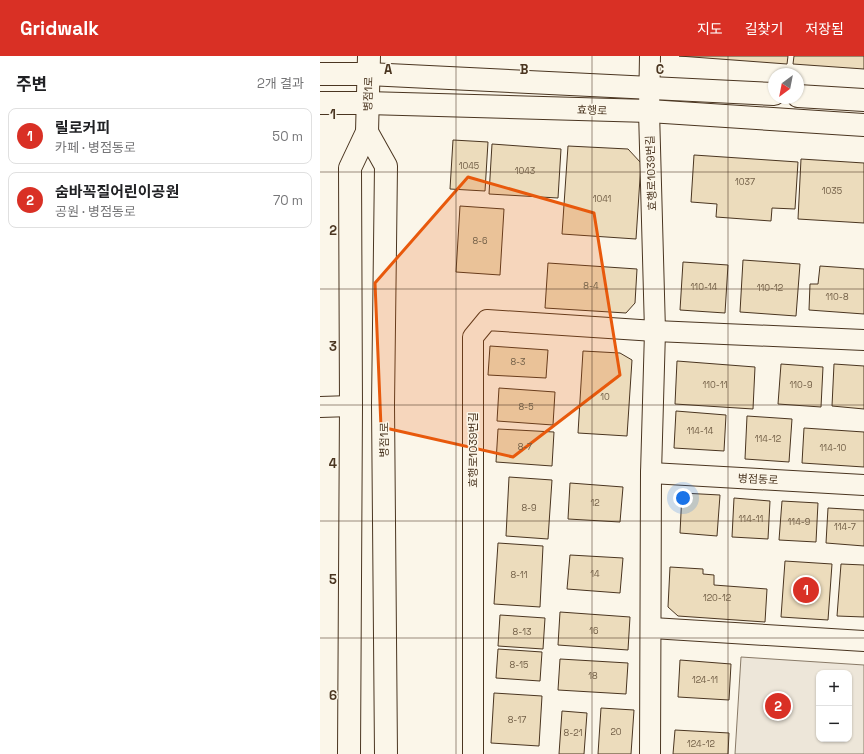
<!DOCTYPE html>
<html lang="ko">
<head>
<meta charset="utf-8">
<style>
  body { margin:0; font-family:"Space Grotesk","Noto Sans KR",sans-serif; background:#f6f6f6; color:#202124 }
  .controls { position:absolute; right:12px; bottom:12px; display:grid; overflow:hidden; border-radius:8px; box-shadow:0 1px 3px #0004 }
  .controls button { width:36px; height:36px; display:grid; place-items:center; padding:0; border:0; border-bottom:1px solid #e0e0e0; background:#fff; color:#202124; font:20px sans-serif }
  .compass { position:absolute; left:448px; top:12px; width:36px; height:36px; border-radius:50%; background:#fff; box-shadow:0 1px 3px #0004; rotate:212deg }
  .you { position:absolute; left:363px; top:442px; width:14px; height:14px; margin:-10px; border:3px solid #fff; border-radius:50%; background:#1a73e8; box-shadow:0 0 0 6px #1a73e833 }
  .badge { display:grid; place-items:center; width:26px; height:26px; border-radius:50%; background:#d93025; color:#fff; font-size:13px; font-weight:700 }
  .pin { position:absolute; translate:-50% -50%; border:2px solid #fff; box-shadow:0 1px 4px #0006 }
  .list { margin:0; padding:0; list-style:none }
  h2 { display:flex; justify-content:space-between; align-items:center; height:52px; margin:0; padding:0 16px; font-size:17px }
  h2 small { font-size:13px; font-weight:400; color:#757577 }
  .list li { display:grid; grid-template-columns:26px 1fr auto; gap:12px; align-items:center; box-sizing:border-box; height:56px; margin:0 8px 8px; padding:0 8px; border:1px solid #e0e0e0; border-radius:8px }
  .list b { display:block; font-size:15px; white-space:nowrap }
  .list p { margin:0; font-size:13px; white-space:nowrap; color:#757577 }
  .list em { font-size:13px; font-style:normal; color:#757577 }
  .map { position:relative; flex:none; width:544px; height:698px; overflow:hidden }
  header { display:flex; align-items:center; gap:24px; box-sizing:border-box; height:56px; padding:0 20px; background:#d93025; color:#fff }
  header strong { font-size:19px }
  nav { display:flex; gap:22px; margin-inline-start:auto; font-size:14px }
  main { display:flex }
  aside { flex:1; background:#fff }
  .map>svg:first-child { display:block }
  .green { fill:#ede6d9; stroke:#887966; fill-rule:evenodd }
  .building { fill:#ecdcbc; stroke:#4a3520 }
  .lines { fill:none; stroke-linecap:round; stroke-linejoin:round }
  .minor-casing { stroke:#4a3520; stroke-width:22 }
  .tertiary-casing { stroke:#4a3520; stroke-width:24 }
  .primary-casing { stroke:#4a3520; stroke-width:24 }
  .minor { stroke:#fbf6e9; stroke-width:20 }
  .tertiary { stroke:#fbf6e9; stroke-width:22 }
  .primary { stroke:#fbf6e9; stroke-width:22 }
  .marked { fill:#e8590c; fill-opacity:0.2; stroke:#e8590c; stroke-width:3; stroke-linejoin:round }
  .grid { fill:none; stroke:#4a3520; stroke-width:1; stroke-opacity:0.55 }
  .labels { text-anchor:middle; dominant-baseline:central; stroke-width:3; stroke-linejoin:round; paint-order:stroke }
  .number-label { font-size:9px; fill:#725f47 }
  .street-label { font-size:11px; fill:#4a3520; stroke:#fbf6e9 }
  .grid-label { font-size:13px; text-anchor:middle; font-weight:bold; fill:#4a3520; stroke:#fbf6e9; stroke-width:3; stroke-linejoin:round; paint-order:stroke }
</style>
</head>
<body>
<header>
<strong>Gridwalk</strong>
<nav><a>지도</a><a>길찾기</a><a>저장됨</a></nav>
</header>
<main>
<aside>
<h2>주변<small>2개 결과</small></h2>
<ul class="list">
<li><span class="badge">1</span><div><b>릴로커피</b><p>카페 · 병점동로</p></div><em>50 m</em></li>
<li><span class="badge">2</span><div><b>숨바꼭질어린이공원</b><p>공원 · 병점동로</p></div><em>70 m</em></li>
</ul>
</aside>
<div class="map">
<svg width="544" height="698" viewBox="0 0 544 698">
  <rect width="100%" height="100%" fill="#fbf6e9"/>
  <path class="green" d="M421 601 544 609V698H415ZM499 617H529V683H499Z"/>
  <g class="building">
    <polygon points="359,0 468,0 467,8"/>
    <polygon points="474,0 544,0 544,13 473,8"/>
    <polygon points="133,84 168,86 165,135 130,133"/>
    <polygon points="172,88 241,93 238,142 169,138"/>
    <polygon points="248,90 308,93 321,107 316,183 242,178"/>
    <polygon points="374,99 478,106 475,153 452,152 451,165 396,161 397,148 371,146"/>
    <polygon points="481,103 544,107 544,167 478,163"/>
    <polygon points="140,150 184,153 180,219 136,216"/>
    <polygon points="423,204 480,208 476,260 420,256"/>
    <polygon points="363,206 408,209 405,257 360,254"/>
    <polygon points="228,207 317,213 315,247 306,257 225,252"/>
    <polygon points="500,210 544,213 544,258 489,254 490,228 498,228"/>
    <polygon points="170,290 228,294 226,322 168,319"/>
    <polygon points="263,295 300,297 312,304 307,380 258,377"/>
    <polygon points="357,305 435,311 433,353 355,348"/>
    <polygon points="461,308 503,311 501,351 458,348"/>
    <polygon points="514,308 544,310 544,353 512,350"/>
    <polygon points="179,332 235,336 233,369 177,365"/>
    <polygon points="356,355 406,359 404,395 354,392"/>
    <polygon points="427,360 472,363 469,406 425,403"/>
    <polygon points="484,372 544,376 544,411 482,407"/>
    <polygon points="178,373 234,376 232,410 176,406"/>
    <polygon points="189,421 232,424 228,483 186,480"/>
    <polygon points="250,427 303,431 300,466 248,463"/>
    <polygon points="362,437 400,439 397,480 360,477"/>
    <polygon points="414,442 450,445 448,483 412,481"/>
    <polygon points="462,445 498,447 496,486 459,484"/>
    <polygon points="508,452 544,454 544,490 506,487"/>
    <polygon points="178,487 223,490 220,551 174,548"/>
    <polygon points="250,499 303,502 300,537 247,533"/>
    <polygon points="465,505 512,508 508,564 461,561"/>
    <polygon points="521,508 544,509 544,561 517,560"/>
    <polygon points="350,511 383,513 383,518 394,519 394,529 447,533 445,566 358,560 348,551"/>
    <polygon points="240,556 310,561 308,594 238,589"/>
    <polygon points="180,559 225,562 223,593 178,590"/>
    <polygon points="178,593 222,596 220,625 176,622"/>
    <polygon points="240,603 308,607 306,638 238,634"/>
    <polygon points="360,604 411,608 409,644 358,641"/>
    <polygon points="174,637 222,640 219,690 171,687"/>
    <polygon points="281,652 314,654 311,698 278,698"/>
    <polygon points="242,655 267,657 264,698 239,698"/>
    <polygon points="355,674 409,677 408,698 353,698"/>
  </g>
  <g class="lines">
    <defs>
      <g id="minor">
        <polyline points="330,0 329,55 335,275 331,417 330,698"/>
        <polyline points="0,351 31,350"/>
        <polyline points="331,417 544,429"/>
        <polyline points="332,572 544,585"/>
        <polyline points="153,698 153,281 167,264 335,275 544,284"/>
      </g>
      <g id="tertiary">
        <polyline points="47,76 66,110 63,349 66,698"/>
        <polyline points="29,698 31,350 30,112 47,76 49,0"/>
      </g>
      <g id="primary">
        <polyline points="0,18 48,18 454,38"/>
        <polyline points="478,40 544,44"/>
        <polyline points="0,47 47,47 329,55 544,69"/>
      </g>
    </defs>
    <use href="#minor" class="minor-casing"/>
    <use href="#tertiary" class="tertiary-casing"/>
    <use href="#primary" class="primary-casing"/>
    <use href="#minor" class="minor"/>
    <use href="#tertiary" class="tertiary"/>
    <use href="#primary" class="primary"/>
  </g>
  <path class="marked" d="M148 121 274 157 300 319 193 401 61 371 55 227Z"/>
  <path class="grid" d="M136 0V698M272 0V698M408 0V698M0 116H544M0 233H544M0 349H544M0 465H544M0 582H544"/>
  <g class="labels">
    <g class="number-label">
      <text x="149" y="110">1045</text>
      <text x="205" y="115">1043</text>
      <text x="425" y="126">1037</text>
      <text x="512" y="135">1035</text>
      <text x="282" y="143">1041</text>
      <text x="160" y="185">8-6</text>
      <text x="271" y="230">8-4</text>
      <text x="384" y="231">110-14</text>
      <text x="450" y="232">110-12</text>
      <text x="517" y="241">110-8</text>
      <text x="198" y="306">8-3</text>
      <text x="395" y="329">110-11</text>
      <text x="481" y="329">110-9</text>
      <text x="285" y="341">10</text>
      <text x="206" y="351">8-5</text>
      <text x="380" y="375">114-14</text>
      <text x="448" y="383">114-12</text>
      <text x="205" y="391">8-7</text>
      <text x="513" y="392">114-10</text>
      <text x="275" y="447">12</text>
      <text x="209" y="452">8-9</text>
      <text x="431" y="463">114-11</text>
      <text x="479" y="466">114-9</text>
      <text x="525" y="471">114-7</text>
      <text x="275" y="518">14</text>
      <text x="199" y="519">8-11</text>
      <text x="397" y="542">120-12</text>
      <text x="274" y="575">16</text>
      <text x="202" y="576">8-13</text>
      <text x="199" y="609">8-15</text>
      <text x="273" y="620">18</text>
      <text x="385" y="624">124-11</text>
      <text x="197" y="664">8-17</text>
      <text x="296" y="676">20</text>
      <text x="253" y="677">8-21</text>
      <text x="381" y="688">124-12</text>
    </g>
    <g class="street-label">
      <text transform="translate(48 38) rotate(-88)">병점1로</text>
      <text transform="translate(272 54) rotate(2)">효행로</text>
      <text transform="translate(331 117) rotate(-92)">효행로1039번길</text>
      <text transform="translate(64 384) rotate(-90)">병점1로</text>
      <text transform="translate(153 394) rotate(-90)">효행로1039번길</text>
      <text transform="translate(438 423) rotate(3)">병점동로</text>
    </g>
  </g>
  <g class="grid-label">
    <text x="68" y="18">A</text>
    <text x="204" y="18">B</text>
    <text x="340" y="18">C</text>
    <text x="13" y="63">1</text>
    <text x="13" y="179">2</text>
    <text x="13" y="295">3</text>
    <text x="13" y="412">4</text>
    <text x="13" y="528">5</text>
    <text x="13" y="644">6</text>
  </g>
</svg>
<div class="controls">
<button>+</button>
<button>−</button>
</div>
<svg class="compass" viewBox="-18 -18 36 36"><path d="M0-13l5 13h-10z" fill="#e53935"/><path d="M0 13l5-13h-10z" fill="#757577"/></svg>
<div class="you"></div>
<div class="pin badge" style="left:486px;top:534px">1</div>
<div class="pin badge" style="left:458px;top:650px">2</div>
</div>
</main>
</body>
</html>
